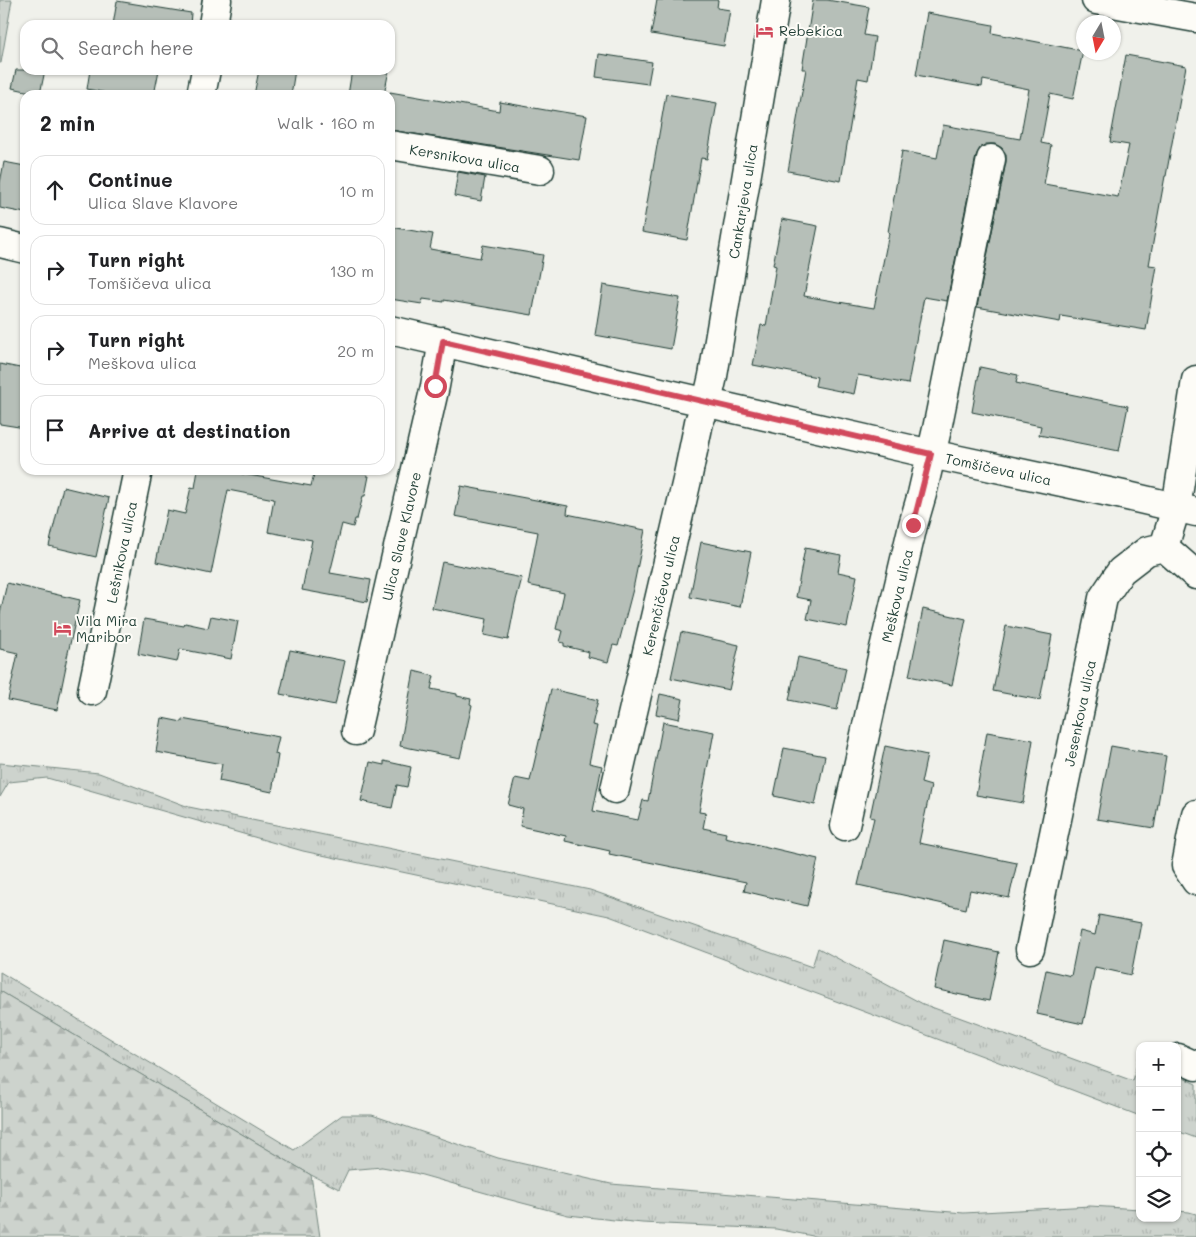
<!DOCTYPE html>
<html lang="en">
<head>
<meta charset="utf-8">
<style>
  body { margin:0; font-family:Mali,sans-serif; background:#f2f2f2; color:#202124 }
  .controls { position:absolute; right:15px; bottom:15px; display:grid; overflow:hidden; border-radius:10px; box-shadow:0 1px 4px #0004 }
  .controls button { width:45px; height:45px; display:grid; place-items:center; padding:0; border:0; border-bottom:1px solid #e0e0e0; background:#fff; color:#202124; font:25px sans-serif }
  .compass { position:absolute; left:1076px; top:15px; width:45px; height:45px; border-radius:50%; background:#fff; box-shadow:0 1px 4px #0004; rotate:190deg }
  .stop { position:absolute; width:15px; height:15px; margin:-11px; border:4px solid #d1495b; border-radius:50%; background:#fff }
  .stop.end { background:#d1495b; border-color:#fff; box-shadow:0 1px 5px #0008 }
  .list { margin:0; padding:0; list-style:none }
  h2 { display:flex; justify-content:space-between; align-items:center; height:65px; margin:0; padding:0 20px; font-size:21px }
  h2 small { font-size:16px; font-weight:400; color:#757577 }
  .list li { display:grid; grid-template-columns:32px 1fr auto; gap:15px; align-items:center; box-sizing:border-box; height:70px; margin:0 10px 10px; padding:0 10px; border:1px solid #e0e0e0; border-radius:15px }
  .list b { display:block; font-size:19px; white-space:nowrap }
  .list p { margin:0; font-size:16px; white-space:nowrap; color:#757577 }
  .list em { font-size:16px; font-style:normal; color:#757577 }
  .icon { flex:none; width:28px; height:28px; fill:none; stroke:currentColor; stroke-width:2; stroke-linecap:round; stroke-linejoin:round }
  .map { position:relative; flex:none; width:1196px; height:1237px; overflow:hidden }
  .search { position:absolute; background:#fff; box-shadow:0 1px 4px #0004; left:20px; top:20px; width:375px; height:55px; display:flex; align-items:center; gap:12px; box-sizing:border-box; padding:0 18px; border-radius:15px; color:#757577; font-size:19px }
  .panel { position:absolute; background:#fff; box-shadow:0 1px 4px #0004; left:20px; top:90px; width:375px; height:385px; border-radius:15px }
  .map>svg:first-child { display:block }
  .grass { fill:url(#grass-tufts); stroke:#768880 }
  .forest { fill:url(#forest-firs); stroke:#768880 }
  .garden { fill:#cdd3cd; stroke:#768880 }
  .building { fill:#b6bfb8; stroke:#1f3d34 }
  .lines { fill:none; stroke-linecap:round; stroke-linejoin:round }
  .minor-casing { stroke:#1f3d34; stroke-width:31 }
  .minor { stroke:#fdfcf7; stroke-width:28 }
  .route { stroke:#d1495b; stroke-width:6 }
  .labels { text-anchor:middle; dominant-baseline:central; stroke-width:4; stroke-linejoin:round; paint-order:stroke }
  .poi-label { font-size:14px; fill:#1f3d34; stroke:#fdfcf7; text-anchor:start }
  .street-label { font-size:14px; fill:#1f3d34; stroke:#fdfcf7 }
</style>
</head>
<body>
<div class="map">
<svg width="1196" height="1237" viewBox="0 0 1196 1237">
  <defs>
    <pattern id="grass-tufts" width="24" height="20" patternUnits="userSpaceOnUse" patternTransform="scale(1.25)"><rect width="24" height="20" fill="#cdd3cd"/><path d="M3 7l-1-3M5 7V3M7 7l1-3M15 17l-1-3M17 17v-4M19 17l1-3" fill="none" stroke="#b0b6b1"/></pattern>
    <pattern id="forest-firs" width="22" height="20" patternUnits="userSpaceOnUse" patternTransform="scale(1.25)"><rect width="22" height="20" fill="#cdd3cd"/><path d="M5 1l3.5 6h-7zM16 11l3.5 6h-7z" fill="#b0b6b1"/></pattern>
  </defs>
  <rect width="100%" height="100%" fill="#f0f1eb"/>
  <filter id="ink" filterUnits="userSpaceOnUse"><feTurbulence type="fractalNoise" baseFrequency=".02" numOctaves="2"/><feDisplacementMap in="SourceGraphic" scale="10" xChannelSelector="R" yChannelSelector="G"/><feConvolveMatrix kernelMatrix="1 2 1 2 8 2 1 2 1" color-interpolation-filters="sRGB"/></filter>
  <g filter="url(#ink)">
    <g class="grass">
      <polygon points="0,763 99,773 189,807 590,890 812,967 818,948 923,1004 1133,1081 1139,1055 1140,1056 1140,1116 1012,1067 609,916 303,851 47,778 9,782 0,797"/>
      <polygon points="0,972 294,1150 342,1115 372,1115 498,1158 611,1184 964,1213 1090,1206 1140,1209 1140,1218 1177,1218 1177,1211 1189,1212 1196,1214 1196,1237 818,1237 776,1229 642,1223 568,1215 507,1199 415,1173 382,1167 348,1170 339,1189 311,1175 0,991"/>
      <polygon points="1177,1075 1196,1084 1196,1138 1177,1131"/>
    </g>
    <polygon class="forest" points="0,991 311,1175 320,1237 0,1237"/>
    <polygon class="garden" points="0,0 12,0 1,63 0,63"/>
    <g class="building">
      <polygon points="657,0 718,0 717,8 730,10 724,46 651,34"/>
      <polygon points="813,0 827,0 869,7 864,35 875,37 868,80 858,78 841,181 788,171 806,69 802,69"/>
      <polygon points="117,1 191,13 190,25 113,25"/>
      <polygon points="927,13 993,25 992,33 1083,51 1073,99 1050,94 1041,143 1051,145 1044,184 1118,197 1129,145 1110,142 1126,55 1186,66 1166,176 1165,176 1149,265 1157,266 1146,330 1061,316 1060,322 977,307 1006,162 1006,154 1002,148 995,144 986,144 980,148 976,156 947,301 924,297 908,384 858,375 854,394 815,386 817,377 753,365 761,325 766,326 776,266 773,265 782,219 818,226 804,296 874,308 889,233 888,232 902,151 937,158 943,125 1020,139 1029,89 983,80 982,87 916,75"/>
      <polygon points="599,54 652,62 648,84 596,77"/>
      <polygon points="16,70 45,70 40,94 12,88"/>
      <polygon points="90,70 159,70 154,95 117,95 87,89"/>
      <polygon points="259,70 295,70 291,95 254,95"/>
      <polygon points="352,70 389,70 384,95 348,95"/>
      <polygon points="390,92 499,111 500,102 551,111 551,110 587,116 579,160 390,130"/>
      <polygon points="666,94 717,103 707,159 701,158 687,240 642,232"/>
      <polygon points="4,162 25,166 25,213 0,208 0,183"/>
      <polygon points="458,172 485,177 481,201 454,196"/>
      <polygon points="390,227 433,234 430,249 480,258 483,245 543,255 532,315 444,300 444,302 423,299 422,304 390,299"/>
      <polygon points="603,285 680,298 671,349 595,335"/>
      <polygon points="0,364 25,369 25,428 0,424"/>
      <polygon points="980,367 1018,375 1016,383 1128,406 1119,451 1039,435 1041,426 972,412"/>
      <polygon points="198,470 232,470 232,472 311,486 315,470 369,470 367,476 369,476 365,496 363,496 357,519 355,519 353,527 342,524 330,573 371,580 367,602 302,590 312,540 268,532 274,499 228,490 211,574 156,562 167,510 185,514 191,487 195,488"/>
      <polygon points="461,486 568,506 567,514 645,530 633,589 618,646 613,645 608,662 588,657 589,652 564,646 564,643 560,642 563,631 556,629 564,593 528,585 538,532 455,516"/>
      <polygon points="63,487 109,498 96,557 49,546"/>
      <polygon points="701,542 751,552 740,607 690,597"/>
      <polygon points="805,548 841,555 838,572 857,576 847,627 807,619 811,600 796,597"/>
      <polygon points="442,562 522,578 515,604 508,640 484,635 487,619 432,608"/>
      <polygon points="7,583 80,600 65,666 66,666 57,710 8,700 18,653 0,649 0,614"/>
      <polygon points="923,609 966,619 952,685 909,676"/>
      <polygon points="211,616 238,621 231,659 180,649 177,662 138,654 144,619 184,626 185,623 208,628"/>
      <polygon points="1006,626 1052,635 1040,700 993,691"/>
      <polygon points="681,632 739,645 729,690 671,678"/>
      <polygon points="290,650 345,661 335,705 280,694"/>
      <polygon points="798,657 846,668 837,710 789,700"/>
      <polygon points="414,671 434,676 431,689 457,694 457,696 471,699 470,704 472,705 460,758 400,746"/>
      <polygon points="551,689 598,700 592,725 597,726 589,763 602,766 593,811 638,820 643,800 648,801 663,722 714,732 699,812 706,813 703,828 726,833 725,837 818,859 807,906 744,891 746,882 609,854 610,851 565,841 566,836 520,826 523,809 508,805 515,778 530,781"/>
      <polygon points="660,694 683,699 679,719 656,714"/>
      <polygon points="162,718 182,722 182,719 279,737 275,754 278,755 272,792 219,781 222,764 156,752"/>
      <polygon points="987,732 1033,740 1023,803 976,795"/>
      <polygon points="885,746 927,755 921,783 931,786 919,843 1017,863 1009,898 970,890 966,909 858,885 874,818 870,817"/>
      <polygon points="1111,746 1166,756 1154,828 1097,819"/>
      <polygon points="784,748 825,756 815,805 774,796"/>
      <polygon points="384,761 411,767 407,787 397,785 392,808 361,801 370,762 384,765"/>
      <polygon points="1099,915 1141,923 1131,975 1095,967 1083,1024 1037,1014 1046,970 1071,976 1080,931 1095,935"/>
      <polygon points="944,940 999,952 989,1001 934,989"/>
    </g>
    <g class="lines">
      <defs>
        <g id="minor">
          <polyline points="1096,0 1196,18"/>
          <polyline points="213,25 217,0"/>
          <polyline points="201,95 206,70"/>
          <path id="s1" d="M390 145 540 170"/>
          <polyline points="0,243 25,249"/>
          <path id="s2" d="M390 330 931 454 1123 495 1196 512"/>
          <polyline points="1164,547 1196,575"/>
          <path id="s3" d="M92 691 138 470"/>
          <path id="s4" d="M356 731 435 386 443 341"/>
          <path id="s5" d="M615 789 687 480 699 422 707 402 713 376 776 0"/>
          <polyline points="1196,814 1186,866 1196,881"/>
          <path id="s6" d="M845 826 882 657 913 525 922 494 937 429 991 159"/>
          <path id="s7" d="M1030 949 1103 598 1121 571 1147 551 1164 547 1176 508 1196 380"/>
          <polyline points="1178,1058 1196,1066"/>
        </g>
      </defs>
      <use href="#minor" class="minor-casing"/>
      <use href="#minor" class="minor"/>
    </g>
  </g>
  <g class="lines" filter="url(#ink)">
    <polyline class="route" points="435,386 443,341 931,454 913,525"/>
  </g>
  <defs>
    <symbol id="hotel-bare" viewBox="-9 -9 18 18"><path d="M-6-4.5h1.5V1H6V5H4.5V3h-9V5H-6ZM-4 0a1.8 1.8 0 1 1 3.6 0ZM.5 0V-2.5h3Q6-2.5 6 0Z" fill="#d1495b" stroke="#fdfcf7" stroke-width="2.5" paint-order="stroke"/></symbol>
  </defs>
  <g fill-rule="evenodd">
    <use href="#hotel-bare" x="752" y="18" width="25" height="25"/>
    <use href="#hotel-bare" x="50" y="616" width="25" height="25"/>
  </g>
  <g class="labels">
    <g class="poi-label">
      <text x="779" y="30">Rebekica</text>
      <text x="76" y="620">Vila Mira<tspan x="76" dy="16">Maribor</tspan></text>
    </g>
    <g class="street-label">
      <text stroke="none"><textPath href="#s1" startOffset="76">Kersnikova ulica</textPath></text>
      <text stroke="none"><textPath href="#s5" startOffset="602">Cankarjeva ulica</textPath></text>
      <text stroke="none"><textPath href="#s2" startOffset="624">Tomšičeva ulica</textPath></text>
      <text stroke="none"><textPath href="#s4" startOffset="200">Ulica Slave Klavore</textPath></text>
      <text stroke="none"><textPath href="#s3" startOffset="142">Lešnikova ulica</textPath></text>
      <text stroke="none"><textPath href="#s5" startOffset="199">Kerenčičeva ulica</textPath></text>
      <text stroke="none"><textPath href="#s6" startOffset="236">Meškova ulica</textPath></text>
      <text stroke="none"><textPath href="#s7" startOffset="241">Jesenkova ulica</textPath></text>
    </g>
  </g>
</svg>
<div class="controls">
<button>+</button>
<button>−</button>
<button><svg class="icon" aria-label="locate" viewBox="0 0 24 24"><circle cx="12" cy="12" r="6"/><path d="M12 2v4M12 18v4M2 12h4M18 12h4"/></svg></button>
<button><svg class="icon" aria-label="layers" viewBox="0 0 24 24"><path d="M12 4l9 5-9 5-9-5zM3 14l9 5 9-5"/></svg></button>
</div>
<svg class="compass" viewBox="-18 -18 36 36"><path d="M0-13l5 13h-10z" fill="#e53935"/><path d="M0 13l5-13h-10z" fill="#757577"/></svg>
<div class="stop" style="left:435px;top:386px"></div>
<div class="stop end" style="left:913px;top:525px"></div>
<div class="search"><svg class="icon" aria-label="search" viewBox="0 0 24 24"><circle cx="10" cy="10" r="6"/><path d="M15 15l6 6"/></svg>Search here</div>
<section class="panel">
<h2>2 min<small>Walk · 160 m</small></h2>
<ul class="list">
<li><svg class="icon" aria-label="ahead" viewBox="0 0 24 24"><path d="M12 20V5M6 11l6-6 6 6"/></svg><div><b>Continue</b><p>Ulica Slave Klavore</p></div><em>10 m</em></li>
<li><svg class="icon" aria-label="right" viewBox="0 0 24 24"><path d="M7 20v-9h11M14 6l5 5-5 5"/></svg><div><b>Turn right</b><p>Tomšičeva ulica</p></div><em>130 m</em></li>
<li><svg class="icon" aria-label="right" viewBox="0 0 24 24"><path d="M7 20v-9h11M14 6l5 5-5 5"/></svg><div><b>Turn right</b><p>Meškova ulica</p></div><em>20 m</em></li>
<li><svg class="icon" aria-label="arrive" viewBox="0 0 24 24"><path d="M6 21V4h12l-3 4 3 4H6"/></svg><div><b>Arrive at destination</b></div></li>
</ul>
</section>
</div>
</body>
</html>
